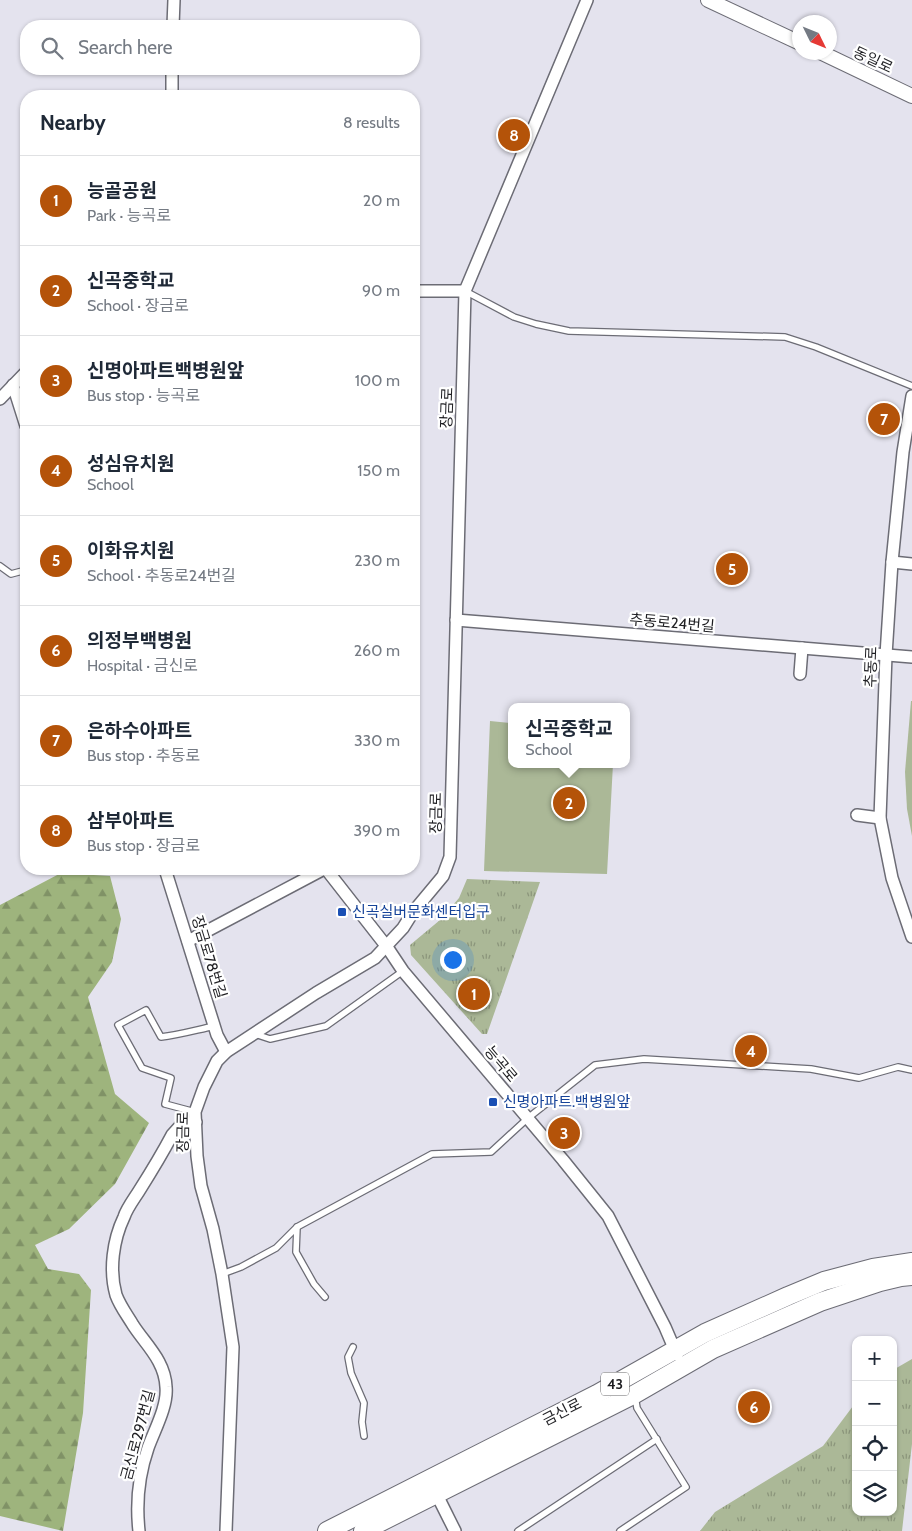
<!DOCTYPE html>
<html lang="en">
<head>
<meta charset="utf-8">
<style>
  body { margin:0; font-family:Cabin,"Noto Sans KR",sans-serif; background:#f6f6f7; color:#1f2937 }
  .controls { position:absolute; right:15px; bottom:15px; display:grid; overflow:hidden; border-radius:10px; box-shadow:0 1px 4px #0004 }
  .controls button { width:45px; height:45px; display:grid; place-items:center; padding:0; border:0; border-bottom:1px solid #e0e1e3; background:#fff; color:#1f2937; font:25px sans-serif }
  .compass { position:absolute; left:792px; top:15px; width:45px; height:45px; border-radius:50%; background:#fff; box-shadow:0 1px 4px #0004; rotate:133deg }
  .you { position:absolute; left:452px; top:959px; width:18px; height:18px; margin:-12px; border:4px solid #fff; border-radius:50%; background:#1a73e8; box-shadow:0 0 0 8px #1a73e833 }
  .badge { display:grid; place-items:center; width:32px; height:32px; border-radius:50%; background:#b45309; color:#fff; font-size:16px; font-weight:700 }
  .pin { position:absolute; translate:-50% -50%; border:2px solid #fff; box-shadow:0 1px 5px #0006 }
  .popup { position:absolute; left:508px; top:703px; width:122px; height:65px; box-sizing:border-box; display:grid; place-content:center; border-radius:10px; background:#fff; filter:drop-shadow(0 1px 4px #0005); font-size:16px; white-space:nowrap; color:#747a83 }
  .popup b { font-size:19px; color:#1f2937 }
  .popup::after { content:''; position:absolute; left:50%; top:100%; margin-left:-10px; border:10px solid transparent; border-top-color:#fff }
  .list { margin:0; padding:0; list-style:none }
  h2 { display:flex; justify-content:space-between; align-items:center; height:65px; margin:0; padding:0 20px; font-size:21px }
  h2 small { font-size:16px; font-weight:400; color:#747a83 }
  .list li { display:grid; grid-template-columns:32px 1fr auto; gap:15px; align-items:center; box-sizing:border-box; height:90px; padding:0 20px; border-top:1px solid #e0e1e3 }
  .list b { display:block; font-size:19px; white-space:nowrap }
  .list p { margin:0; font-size:16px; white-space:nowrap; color:#747a83 }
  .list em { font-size:16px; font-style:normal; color:#747a83 }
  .icon { flex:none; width:28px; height:28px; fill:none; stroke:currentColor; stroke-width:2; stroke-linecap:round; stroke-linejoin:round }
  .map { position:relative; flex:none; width:912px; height:1531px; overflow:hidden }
  .search { position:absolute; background:#fff; box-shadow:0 1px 4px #0004; left:20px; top:20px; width:400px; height:55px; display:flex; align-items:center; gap:12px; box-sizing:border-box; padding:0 18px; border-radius:20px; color:#747a83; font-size:19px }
  .panel { position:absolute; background:#fff; box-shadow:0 1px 4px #0004; left:20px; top:90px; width:400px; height:785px; border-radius:20px }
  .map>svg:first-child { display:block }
  .grass { fill:url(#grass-tufts) }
  .forest { fill:url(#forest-firs) }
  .garden { fill:#abb897 }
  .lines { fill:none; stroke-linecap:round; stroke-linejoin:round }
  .service-casing { stroke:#6c6c75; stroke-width:8 }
  .minor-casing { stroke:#6c6c75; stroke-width:14 }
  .tertiary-casing { stroke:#6c6c75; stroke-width:16 }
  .primary-casing { stroke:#6c6c75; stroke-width:20 }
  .service { stroke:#fff; stroke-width:5.5 }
  .minor { stroke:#fff; stroke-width:11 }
  .tertiary { stroke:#fff; stroke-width:14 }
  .primary { stroke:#fff; stroke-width:18 }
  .transit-dot { fill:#1a4fb4; stroke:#fff; stroke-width:2 }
  .labels { text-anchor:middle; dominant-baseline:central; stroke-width:4.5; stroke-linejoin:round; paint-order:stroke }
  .shield { fill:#fff; stroke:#626264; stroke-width:1 }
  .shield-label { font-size:14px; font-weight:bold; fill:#1e1e22 }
  .street-label { font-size:15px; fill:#1e1e22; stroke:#fff }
  .transit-label { font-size:15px; fill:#164399; stroke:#fff; text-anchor:start }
</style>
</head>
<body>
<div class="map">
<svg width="912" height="1531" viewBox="0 0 912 1531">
  <defs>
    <pattern id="grass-tufts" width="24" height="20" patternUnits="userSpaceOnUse" patternTransform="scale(1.25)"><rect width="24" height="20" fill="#abb897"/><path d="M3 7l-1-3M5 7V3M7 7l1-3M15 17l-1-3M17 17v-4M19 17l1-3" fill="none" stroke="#8b957b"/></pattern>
    <pattern id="forest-firs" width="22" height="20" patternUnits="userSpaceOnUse" patternTransform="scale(1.25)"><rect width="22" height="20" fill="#9eb47d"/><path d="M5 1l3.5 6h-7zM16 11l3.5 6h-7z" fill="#809266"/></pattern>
  </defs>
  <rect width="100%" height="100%" fill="#e4e3ee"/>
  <g class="grass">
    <polygon points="467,879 540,882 487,1034 482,1034 411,955 410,945 440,920 459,898"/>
    <polygon points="912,1359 912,1444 902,1531 700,1531 715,1512 823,1446 856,1402 856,1512 893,1512 893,1370"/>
  </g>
  <polygon class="forest" points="61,873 110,876 121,919 112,962 88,997 115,1094 149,1123 115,1184 69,1229 35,1245 48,1269 79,1274 91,1290 83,1413 63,1531 0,1516 0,905"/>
  <g class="garden">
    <polygon points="911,701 912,701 912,836 907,809 905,772"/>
    <polygon points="490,721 511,723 512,764 613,764 607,874 484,871"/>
  </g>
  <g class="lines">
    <defs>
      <g id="service">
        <polyline points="465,291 514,317 536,324 569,331 785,337 816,347 912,386"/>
        <polyline points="0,566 11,574 26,570"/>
        <polyline points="255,1034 270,1039 326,1026 403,971"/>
        <path d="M195 1112 165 1104 171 1078 142 1068 118 1025 146 1010 161 1037C179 1035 196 1030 215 1026"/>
        <polyline points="297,1227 296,1252 314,1284 325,1297"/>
        <polyline points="222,1274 241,1267 276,1248 297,1227 432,1154 491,1152 528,1118 595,1065 644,1059 811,1069 859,1078 898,1067 912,1070"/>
        <polyline points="353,1347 348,1357 351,1373 364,1403 362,1422 364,1436"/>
        <polyline points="518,1531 657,1439"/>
        <polyline points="620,1531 686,1487 637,1408 635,1396"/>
      </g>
      <g id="minor">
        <polyline points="173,26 174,0"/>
        <polyline points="172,96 172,69"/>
        <polyline points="414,291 465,291"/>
        <polyline points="13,385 26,426"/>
        <polyline points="912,396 903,452 892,562 886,655 880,818 892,878 912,937"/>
        <polyline points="0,399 26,372"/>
        <polyline points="892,562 912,564"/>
        <polyline points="456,620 912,657"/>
        <polyline points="800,674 802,648"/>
        <polyline points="857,815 880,818"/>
        <polyline points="165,869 217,1035 226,1052"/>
        <polyline points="326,869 387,947 403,971 563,1160 608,1216 665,1327 677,1355"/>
        <polyline points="188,941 324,869"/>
        <polyline points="436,1493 455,1531"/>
        <path d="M139 1531C136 1504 139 1474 148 1448 154 1431 168 1406 166 1387 165 1361 146 1345 133 1325 127 1315 120 1306 116 1295 109 1270 113 1240 124 1217 127 1208 134 1199 139 1191 151 1172 162 1154 172 1135L181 1125 196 1122"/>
        <polyline points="226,1531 233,1347 222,1274 213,1229 201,1186 197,1156 195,1112 204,1087 217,1061 226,1052 316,993 375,958 403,928 413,912 443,876 450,857 465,291 587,0"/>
      </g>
      <g id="tertiary">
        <polyline points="708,0 800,43"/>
        <polyline points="820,52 912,96"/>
      </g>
      <g id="primary">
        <polyline points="327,1531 597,1394 705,1333 788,1296 824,1281 873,1268 912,1262"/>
        <polyline points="363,1531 635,1394 713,1349 820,1302 880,1282 901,1277 912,1276"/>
      </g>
    </defs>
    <use href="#service" class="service-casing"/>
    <use href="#minor" class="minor-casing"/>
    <use href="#tertiary" class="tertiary-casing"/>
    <use href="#primary" class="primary-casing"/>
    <use href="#service" class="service"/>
    <use href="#minor" class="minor"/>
    <use href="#tertiary" class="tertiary"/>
    <use href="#primary" class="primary"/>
  </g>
  <g class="transit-dot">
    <rect x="337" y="907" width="10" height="10" rx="2.5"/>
    <rect x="488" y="1097" width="10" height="10" rx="2.5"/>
  </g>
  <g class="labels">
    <rect class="shield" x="601" y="1372.5" width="28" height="23" rx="4"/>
    <g class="shield-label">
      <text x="615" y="1384">43</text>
    </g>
    <g class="street-label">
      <text transform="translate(873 60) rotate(25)">동일로</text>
      <text transform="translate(447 408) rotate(-88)">장금로</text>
      <text transform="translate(672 623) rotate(5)">추동로24번길</text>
      <text transform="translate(871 667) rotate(-88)">추동로</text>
      <text transform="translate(436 813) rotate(-89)">장금로</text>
      <text transform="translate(209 957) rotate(73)">장금로78번길</text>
      <text transform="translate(501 1064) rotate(50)">능곡로</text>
      <text transform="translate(183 1132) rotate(-89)">장금로</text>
      <text transform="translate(562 1412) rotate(-27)">금신로</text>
      <text transform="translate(138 1435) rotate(-75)">금신로297번길</text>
    </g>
    <g class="transit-label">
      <text x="352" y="912">신곡실버문화센터입구</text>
      <text x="503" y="1102">신명아파트.백병원앞</text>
    </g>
  </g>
</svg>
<div class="controls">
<button>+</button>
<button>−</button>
<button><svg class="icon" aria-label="locate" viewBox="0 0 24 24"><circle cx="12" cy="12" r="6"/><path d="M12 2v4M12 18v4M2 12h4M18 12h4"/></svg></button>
<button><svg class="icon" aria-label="layers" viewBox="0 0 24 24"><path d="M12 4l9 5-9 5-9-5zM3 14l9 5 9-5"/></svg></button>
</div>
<svg class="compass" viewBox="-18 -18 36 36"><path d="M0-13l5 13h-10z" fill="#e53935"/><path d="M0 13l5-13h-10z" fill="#747a83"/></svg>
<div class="you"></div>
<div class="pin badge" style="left:474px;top:994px">1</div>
<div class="pin badge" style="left:569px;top:803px">2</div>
<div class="popup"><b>신곡중학교</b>School</div>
<div class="pin badge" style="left:564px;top:1133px">3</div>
<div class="pin badge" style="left:751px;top:1051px">4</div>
<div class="pin badge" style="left:732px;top:569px">5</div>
<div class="pin badge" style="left:754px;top:1407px">6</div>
<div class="pin badge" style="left:884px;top:419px">7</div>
<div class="pin badge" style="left:514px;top:135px">8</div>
<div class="search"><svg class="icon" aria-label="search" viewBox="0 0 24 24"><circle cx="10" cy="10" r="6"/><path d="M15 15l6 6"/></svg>Search here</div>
<section class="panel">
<h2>Nearby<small>8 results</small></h2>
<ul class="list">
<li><span class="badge">1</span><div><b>능골공원</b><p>Park · 능곡로</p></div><em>20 m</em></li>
<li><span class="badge">2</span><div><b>신곡중학교</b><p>School · 장금로</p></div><em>90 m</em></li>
<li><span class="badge">3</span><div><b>신명아파트백병원앞</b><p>Bus stop · 능곡로</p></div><em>100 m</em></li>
<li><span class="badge">4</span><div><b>성심유치원</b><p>School</p></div><em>150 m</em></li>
<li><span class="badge">5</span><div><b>이화유치원</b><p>School · 추동로24번길</p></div><em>230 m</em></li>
<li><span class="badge">6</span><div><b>의정부백병원</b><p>Hospital · 금신로</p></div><em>260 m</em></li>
<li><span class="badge">7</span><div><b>은하수아파트</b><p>Bus stop · 추동로</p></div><em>330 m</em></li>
<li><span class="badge">8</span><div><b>삼부아파트</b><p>Bus stop · 장금로</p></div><em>390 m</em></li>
</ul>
</section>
</div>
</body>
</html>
